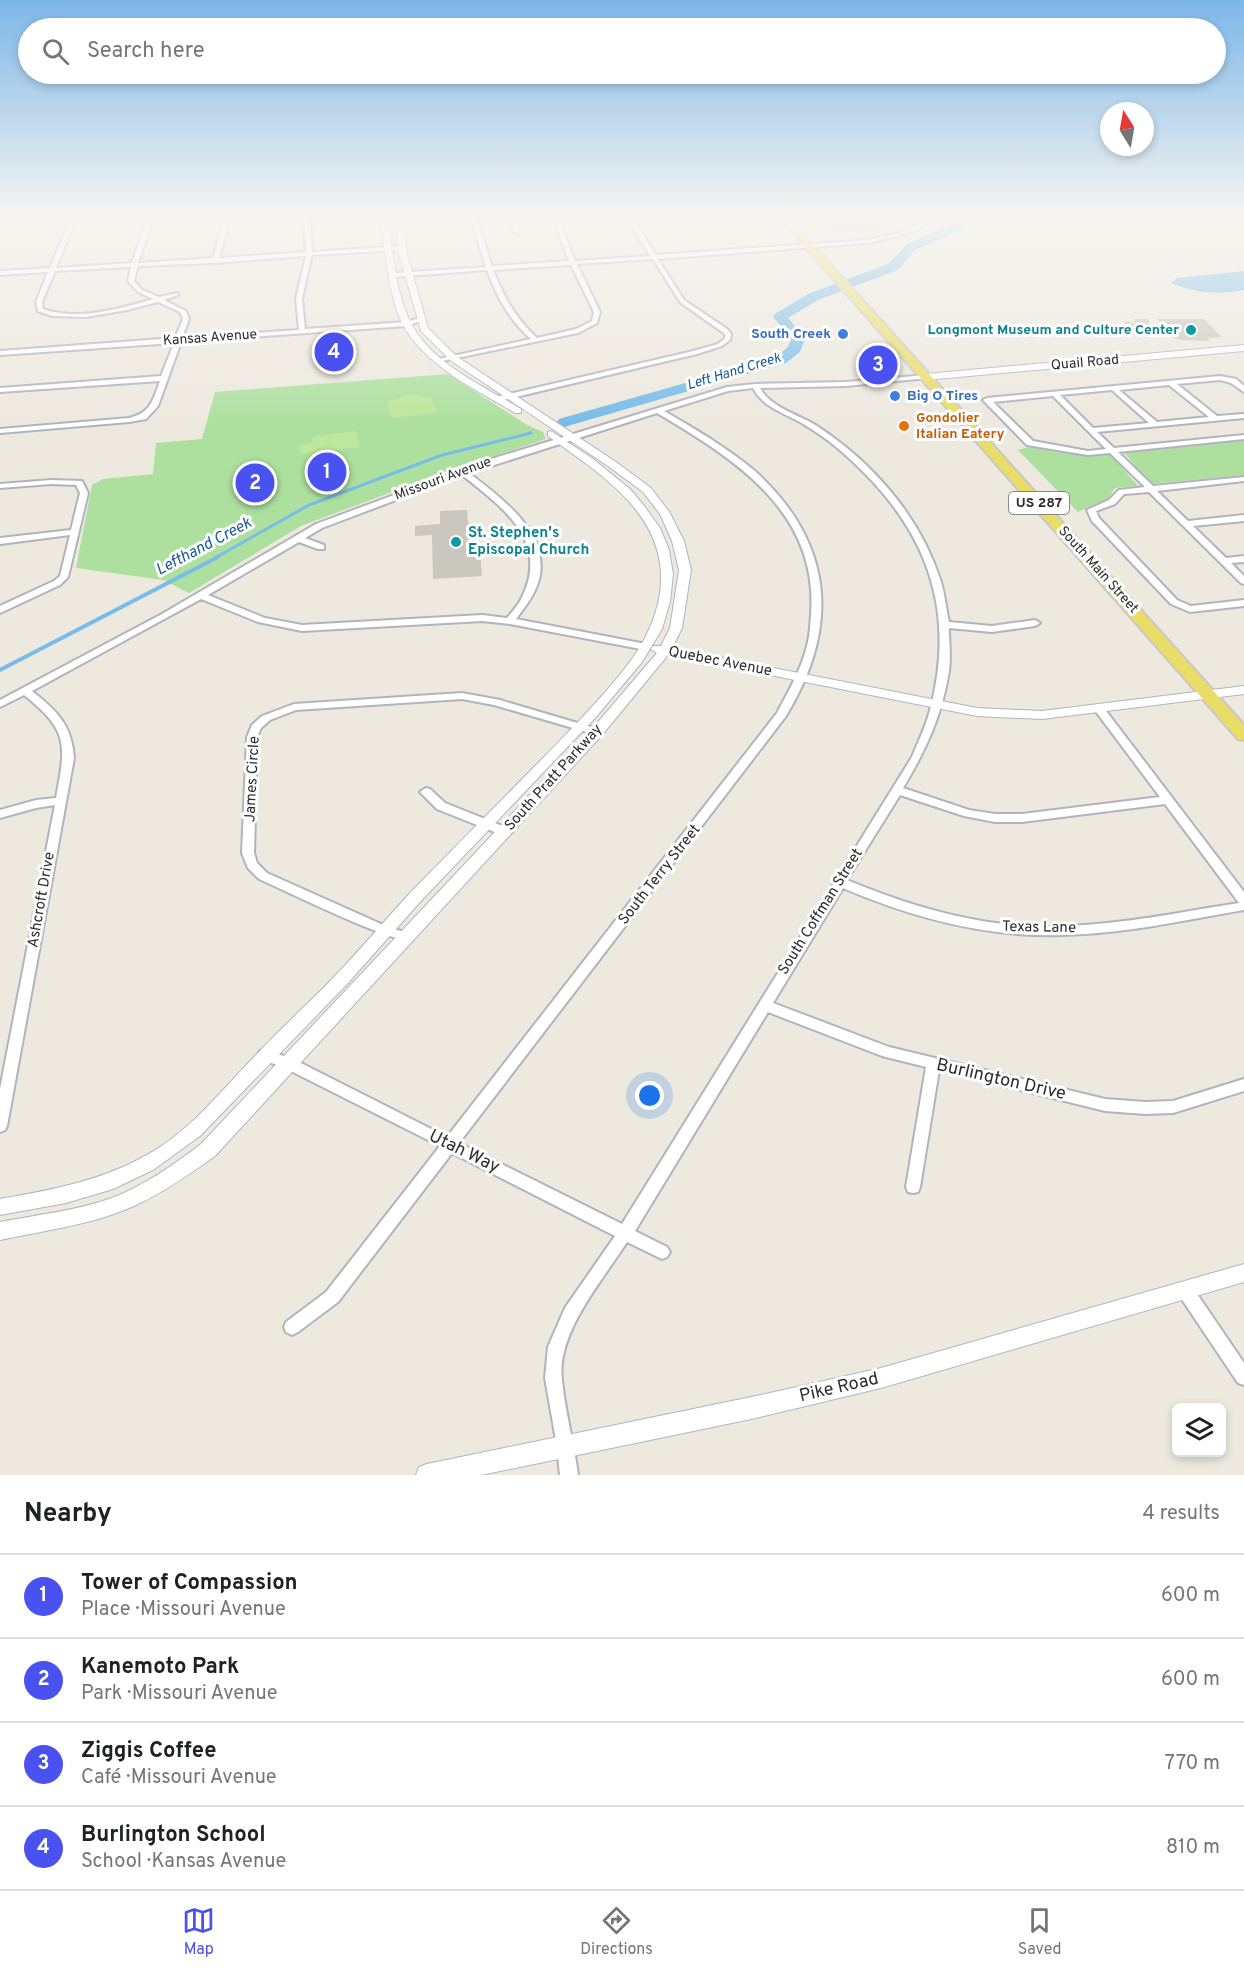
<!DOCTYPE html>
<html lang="en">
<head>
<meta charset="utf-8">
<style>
  body { margin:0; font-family:Overpass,sans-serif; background:#f6f6f6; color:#202124 }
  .controls { position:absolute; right:18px; bottom:18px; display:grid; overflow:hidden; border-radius:9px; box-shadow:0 3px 9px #0003 }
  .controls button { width:54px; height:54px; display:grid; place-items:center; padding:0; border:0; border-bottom:2px solid #e0e0e0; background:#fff; color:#202124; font:30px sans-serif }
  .compass { position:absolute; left:1100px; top:102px; width:54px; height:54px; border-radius:50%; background:#fff; box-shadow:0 3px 9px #0003; rotate:349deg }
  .you { position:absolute; left:650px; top:1096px; width:21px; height:21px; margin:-15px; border:4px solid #fff; border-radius:50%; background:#1a73e8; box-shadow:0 0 0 9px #1a73e833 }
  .badge { display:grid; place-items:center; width:39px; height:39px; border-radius:50%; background:#4952f1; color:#fff; font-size:20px; font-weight:700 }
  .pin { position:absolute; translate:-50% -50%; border:3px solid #fff; box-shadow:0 2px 6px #0006 }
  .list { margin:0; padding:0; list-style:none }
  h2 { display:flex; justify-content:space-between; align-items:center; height:78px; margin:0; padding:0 24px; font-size:26px }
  h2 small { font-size:20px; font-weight:400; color:#757577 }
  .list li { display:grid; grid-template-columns:39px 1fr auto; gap:18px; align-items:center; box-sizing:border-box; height:84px; padding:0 24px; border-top:2px solid #e0e0e0 }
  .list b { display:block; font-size:22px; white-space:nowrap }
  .list p { margin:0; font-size:20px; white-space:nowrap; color:#757577 }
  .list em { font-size:20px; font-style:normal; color:#757577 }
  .icon { flex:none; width:33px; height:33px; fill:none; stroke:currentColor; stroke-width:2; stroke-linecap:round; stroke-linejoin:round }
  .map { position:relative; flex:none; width:1244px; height:1475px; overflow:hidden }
  .search { position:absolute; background:#fff; box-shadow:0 3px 9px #0003; left:18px; right:18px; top:18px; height:66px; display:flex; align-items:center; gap:15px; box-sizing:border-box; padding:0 21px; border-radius:33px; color:#757577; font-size:22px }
  .sheet { height:414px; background:#fff }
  nav { display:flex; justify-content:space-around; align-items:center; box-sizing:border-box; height:84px; border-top:2px solid #e0e0e0; background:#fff; font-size:16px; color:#757577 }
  nav a { display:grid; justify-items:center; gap:3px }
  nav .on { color:#4952f1 }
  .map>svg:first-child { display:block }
  .green { fill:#ade09f }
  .pitch { fill:#bde79b }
  .water { fill:#78bce9 }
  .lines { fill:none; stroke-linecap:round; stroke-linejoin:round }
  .stream-far1 { stroke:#78bce9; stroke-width:3 }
  .stream { stroke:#78bce9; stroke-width:4 }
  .river { fill:#78bce9; fill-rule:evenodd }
  .building { fill:#c9c7be }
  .street-casing { stroke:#b3b3bf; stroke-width:4 }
  .secondary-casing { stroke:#b3b3bf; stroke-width:2 }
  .primary-casing { stroke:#c8c8c8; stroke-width:4 }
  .street { fill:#fff; fill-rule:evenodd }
  .secondary { fill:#fff; fill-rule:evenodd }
  .primary { fill:#eadd67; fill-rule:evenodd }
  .culture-dot { fill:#0f9aa8; stroke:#fff; stroke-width:2 }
  .shop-dot { fill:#3f7fe0; stroke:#fff; stroke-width:2 }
  .food-dot { fill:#e8710a; stroke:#fff; stroke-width:2 }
  .labels { text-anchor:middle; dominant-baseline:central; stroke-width:6; stroke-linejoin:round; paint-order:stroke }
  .far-culture-label { font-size:14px; font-weight:bold; fill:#0d838f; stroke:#fff; text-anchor:end }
  .far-shop-label { font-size:14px; font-weight:bold; fill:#366cbe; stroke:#fff; text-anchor:end }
  .far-street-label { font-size:14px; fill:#2c2c2c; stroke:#fff }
  .far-water-label { font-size:14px; font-style:italic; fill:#155997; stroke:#fff }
  .far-food-label { font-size:14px; font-weight:bold; fill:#c56008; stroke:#fff; text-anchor:start }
  .shield { fill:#fff; stroke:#6b6b6b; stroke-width:1.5 }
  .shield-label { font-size:14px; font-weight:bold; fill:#2c2c2c }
  .culture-label { font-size:15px; font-weight:bold; fill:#0d838f; stroke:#fff; text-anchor:start }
  .street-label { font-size:15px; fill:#2c2c2c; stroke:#fff }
  .water-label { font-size:16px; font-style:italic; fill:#155997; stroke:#fff }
  .near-street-label { font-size:18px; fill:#2c2c2c; stroke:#fff }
</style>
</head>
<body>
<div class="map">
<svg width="1244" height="1475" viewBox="0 0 1244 1475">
  <rect width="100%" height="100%" fill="#ede9df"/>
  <g class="green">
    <polygon points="448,374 527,425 543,432 546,439 448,471 301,526 189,593 163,580 76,568 92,485 103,479 153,474 156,443 202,439 215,392"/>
    <polygon points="1244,440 1244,475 1150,484 1123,451"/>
    <polygon points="1029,447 1084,455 1109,453 1138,486 1115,488 1108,499 1078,512 1018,450"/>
  </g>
  <g class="pitch">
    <polygon points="412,394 431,398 437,410 433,413 393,418 386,406 389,401"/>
    <polygon points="355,431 360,447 301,454 298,445 313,443 311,437"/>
  </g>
  <path class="water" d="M1244 271V290C1217 295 1197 293 1171 283L1177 278Z"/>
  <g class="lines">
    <polyline class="stream-far1" points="215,558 309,505 442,455 531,433"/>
    <polyline class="stream" points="0,670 218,557"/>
    <polygon class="river" points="959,217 971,217 961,230 915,250 898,270 818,300 788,318 805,338 800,352 786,363 571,425 565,427 557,422 559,419 776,357 788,347 791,338 773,317 775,314 808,294 888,264 907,244 953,224"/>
  </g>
  <g class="building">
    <polygon points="875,221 884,230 848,232 824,228 824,224"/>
    <polygon points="1134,319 1148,319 1149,324 1156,324 1156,330 1150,330 1150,334 1139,334 1135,331 1129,332 1128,326 1123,321 1135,323"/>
    <polygon points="1157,319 1204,319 1222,337 1207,338 1210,341 1181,340 1174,338"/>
    <polygon points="467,510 468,523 474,523 476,550 480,550 482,576 433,579 432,535 415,536 415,526 440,524 440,511"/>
  </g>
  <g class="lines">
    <defs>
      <g id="street">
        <path d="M71 217H77L56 268 132 263 148 217H154L138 263 213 258 225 217H231L219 258 306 252 304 217H310L312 252 403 246 406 248 403 250 312 255 302 298 305 329 406 322 420 318 423 320 407 326 181 342 158 406 146 419 129 422 0 433V429L129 418C151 413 153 400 160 381L0 392V388L161 376 174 343 0 355V351L175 338 183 319 180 312 158 302 127 310 86 317 52 316 38 311 36 302 48 272 0 275V271L50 268ZM306 256 296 298 299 330 182 338 189 319 186 311 164 300 178 295V293L159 297 142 290 134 281 138 266 215 263ZM131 267 128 281 138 292 153 299C120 309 76 321 43 309L42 302 55 271Z"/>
        <path d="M470 217H476L492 266 569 261 552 217H558L575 261 650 256 626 217H632L656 255 868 240C883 237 897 234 911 229 921 225 931 217 942 217L912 232 868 243 658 259 684 300 727 329 731 334 730 340 722 346 697 354 499 401H496V397L693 351 718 344 725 338V334L680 302 653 259 577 264 600 312 597 323 578 333 437 362V360L439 359 531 339C509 320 497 297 487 270L395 277 392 275 395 273 486 267ZM571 265 594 312 592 321 576 329 537 338C516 319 504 297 493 270Z"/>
        <polygon points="508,217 514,217 519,234 514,233"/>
        <path d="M926 375 928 376V378L846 386 760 388C771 408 798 414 817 426 873 463 920 516 941 582 945 595 946 609 949 622L992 626 1035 620 1040 623 1035 626 992 632 949 628C949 642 951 657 949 671 942 715 926 750 903 788L969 810 995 814H1022L1160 797 1094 709 1095 707H1103L1244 892V910C1184 920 1124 934 1064 935 987 938 913 918 843 888L773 1003 889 1047 1105 1099 1145 1102 1173 1101 1244 1079V1091L1173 1113 1145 1114 1105 1111 939 1070 920 1187 918 1192 913 1193 908 1192 906 1187 926 1067 882 1056 768 1012 635 1231 667 1247 670 1252 667 1257 662 1259 627 1242C603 1280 556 1333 562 1380 565 1412 574 1443 578 1475H560L557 1446 545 1378 548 1347 565 1308 615 1236 452 1153 338 1302 298 1332 292 1335 286 1332 284 1327 286 1322 326 1292 440 1146 283 1067 260 1059 258 1055 260 1051 265 1050 293 1059 447 1137 777 713C788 692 801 670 807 646 810 636 810 625 811 615 819 512 735 459 657 413L469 473C500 497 547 530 540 575 537 592 526 606 516 619L646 644 649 645 651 647 649 649 646 650 510 624 482 621 302 631 258 622 201 599 32 691C57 711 72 725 74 758L7 1126 5 1130 0 1132V1089L55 805 36 808 0 818V810L36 800 56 798C66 744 69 731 24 695L0 707V700L162 614 316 524 488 460 727 387 755 384 846 382ZM753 388C763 407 782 412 800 422 810 428 821 435 830 442 918 513 960 598 930 710 926 726 918 742 912 757L622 1224 459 1143 786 716C840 627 834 544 756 472 728 448 695 429 664 411L728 391ZM462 475C501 506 549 540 523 595 520 603 513 611 507 618L482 615 302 625 265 618 208 595 299 542 318 549H324V545L305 538 322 528ZM900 795 964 816 995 822H1022L1165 804 1239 903C1181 912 1124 924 1066 926 990 930 917 909 847 880Z"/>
        <path d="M1220 376 1236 379 1244 386V392L1231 383 1220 380 1177 384 1217 416 1244 414V418L1097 432 1114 448 1244 435V439L1118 452 1153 486 1244 477V481L1157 491 1188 521 1244 515V521L1193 526 1226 558 1244 556V562L1231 563 1244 576V584L1241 583 1149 492 1124 494 1115 504 1096 511 1099 518 1177 600 1191 606 1244 600V606L1190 612 1171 604 1092 521 1087 510 1109 500 1119 490 1145 487 1110 453 1088 455 1027 445 983 400 987 398ZM1169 385 1209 417 1157 422 1119 390ZM1112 390 1149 423 1093 428 1060 395ZM1053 396 1106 449 1088 451 1033 441 993 402Z"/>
        <polygon points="51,480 82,481 88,493 68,577 60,585 0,613 0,606 54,581 60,576 70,535 0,544 0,538 71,530 80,493 76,485 51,484 0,488 0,484"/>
        <path d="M462 693 500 700 601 730 602 732 597 735 494 705 462 699 296 710 270 720 261 728 257 737 254 853 257 863 267 873 390 928 412 934 414 937 412 940C395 945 282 889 259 879L248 868 242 853 247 737 252 725 262 716 294 704Z"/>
        <polygon points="426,788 430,789 445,803 510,829 512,832 506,836 502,835 437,809 420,792"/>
        <polygon points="1185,1283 1191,1285 1244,1363 1244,1385 1238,1383 1179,1295 1177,1290 1179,1285"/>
      </g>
      <g id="secondary">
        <path d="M381 217H388C393 252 395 294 412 325 434 365 484 386 521 409V413H515C476 389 426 367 403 325 388 296 385 249 381 217Z"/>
        <path d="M395 217H402L407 254 428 328 456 356 616 462 651 488 670 513 684 541 691 570 682 628 672 648 977 708 1042 711 1244 686V694L1042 719 977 716 668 655 602 735 215 1156C190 1174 164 1192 136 1205 93 1225 46 1230 0 1240V1222C36 1215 74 1211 109 1199 143 1187 173 1165 201 1144L592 729 657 653 651 649 653 646H661L670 628 679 570 672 541 660 514 643 492 608 466 450 360 421 331 399 254Z"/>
        <polygon points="1244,345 1244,351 926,380 921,377 926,374"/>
        <path d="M551 431 593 459 630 489 645 507 660 528 669 550 673 574 670 602 662 629 642 662 596 717 420 902 348 983 200 1136 153 1170 113 1189 66 1203 0 1215V1199C57 1189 111 1179 160 1147 198 1122 226 1085 258 1053 282 1027 309 1003 334 977 360 950 384 921 410 893 455 847 500 802 545 756 575 725 606 694 632 659 648 636 660 610 661 581 663 511 597 472 548 436V432Z"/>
        <polygon points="1244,1264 1244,1282 881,1388 756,1418 481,1475 416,1475 419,1467 427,1464 756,1396 881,1368"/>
      </g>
      <polygon id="primary" points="779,217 788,217 1244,725 1244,740 1238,739"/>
    </defs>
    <use href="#street" class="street-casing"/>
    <use href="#secondary" class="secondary-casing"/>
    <use href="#primary" class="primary-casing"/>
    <use href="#street" class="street"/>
    <use href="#secondary" class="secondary"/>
    <use href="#primary" class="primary"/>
  </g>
  <linearGradient id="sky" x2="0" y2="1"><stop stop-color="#7bb7e8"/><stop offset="0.51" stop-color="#f7f5f1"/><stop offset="1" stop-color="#f7f5f1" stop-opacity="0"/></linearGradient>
  <rect width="1244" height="423" fill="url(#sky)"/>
  <g class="culture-dot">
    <circle cx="1191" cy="330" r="6"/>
    <circle cx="456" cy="542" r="6"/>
  </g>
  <g class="shop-dot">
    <circle cx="843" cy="334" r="6"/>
    <circle cx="895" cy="396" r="6"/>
  </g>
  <circle class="food-dot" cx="904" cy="426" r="6"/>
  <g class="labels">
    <g class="far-culture-label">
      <text x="1179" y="330">Longmont Museum and Culture Center</text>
    </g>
    <g class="far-shop-label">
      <text x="831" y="334">South Creek</text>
      <text x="907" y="396" text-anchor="start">Big O Tires</text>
    </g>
    <g class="far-street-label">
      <text transform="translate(210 338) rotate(-4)">Kansas Avenue</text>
      <text transform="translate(1085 363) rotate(-5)">Quail Road</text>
      <text transform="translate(443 479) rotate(-20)">Missouri Avenue</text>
      <text transform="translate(1098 570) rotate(48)">South Main Street</text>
    </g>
    <g class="far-water-label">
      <text transform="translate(734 372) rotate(-17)">Left Hand Creek</text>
    </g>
    <g class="far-food-label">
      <text x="916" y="418">Gondolier<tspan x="916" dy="16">Italian Eatery</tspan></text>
    </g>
    <rect class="shield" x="1009" y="492" width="60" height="22" rx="4.5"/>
    <g class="shield-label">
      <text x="1039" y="503">US 287</text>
    </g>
    <g class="culture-label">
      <text x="468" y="533">St. Stephen's<tspan x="468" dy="17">Episcopal Church</tspan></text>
    </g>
    <g class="street-label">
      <text transform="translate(720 662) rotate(11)">Quebec Avenue</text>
      <text transform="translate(554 778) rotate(-48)">South Pratt Parkway</text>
      <text transform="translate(253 779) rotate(-87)">James Circle</text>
      <text transform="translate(660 875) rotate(-52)">South Terry Street</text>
      <text transform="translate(42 900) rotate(-80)">Ashcroft Drive</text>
      <text transform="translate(821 912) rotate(-58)">South Coffman Street</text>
      <text transform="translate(1039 928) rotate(1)">Texas Lane</text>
    </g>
    <g class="water-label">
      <text transform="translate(204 547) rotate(-28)">Lefthand Creek</text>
    </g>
    <g class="near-street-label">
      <text transform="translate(1001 1080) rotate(13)">Burlington Drive</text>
      <text transform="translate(464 1152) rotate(26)">Utah Way</text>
      <text transform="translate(839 1388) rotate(-13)">Pike Road</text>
    </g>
  </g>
</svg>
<div class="controls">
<button><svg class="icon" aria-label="layers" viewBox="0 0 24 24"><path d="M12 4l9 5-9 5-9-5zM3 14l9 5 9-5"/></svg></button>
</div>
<svg class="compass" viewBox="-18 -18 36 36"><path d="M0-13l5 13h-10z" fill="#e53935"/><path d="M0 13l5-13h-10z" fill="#757577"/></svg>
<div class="you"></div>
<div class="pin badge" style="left:327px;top:472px">1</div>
<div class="pin badge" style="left:255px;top:483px">2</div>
<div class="pin badge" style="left:878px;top:365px">3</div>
<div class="pin badge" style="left:334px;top:352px">4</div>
<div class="search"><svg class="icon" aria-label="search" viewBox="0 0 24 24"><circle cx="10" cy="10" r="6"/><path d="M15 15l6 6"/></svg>Search here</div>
</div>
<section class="sheet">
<h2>Nearby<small>4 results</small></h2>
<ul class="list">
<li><span class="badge">1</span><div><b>Tower of Compassion</b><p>Place · Missouri Avenue</p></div><em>600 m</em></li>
<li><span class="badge">2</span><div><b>Kanemoto Park</b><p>Park · Missouri Avenue</p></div><em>600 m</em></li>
<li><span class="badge">3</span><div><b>Ziggis Coffee</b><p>Café · Missouri Avenue</p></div><em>770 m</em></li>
<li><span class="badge">4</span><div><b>Burlington School</b><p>School · Kansas Avenue</p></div><em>810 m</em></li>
</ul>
</section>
<nav>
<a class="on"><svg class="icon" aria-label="map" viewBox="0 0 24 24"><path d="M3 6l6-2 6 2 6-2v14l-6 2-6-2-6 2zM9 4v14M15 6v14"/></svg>Map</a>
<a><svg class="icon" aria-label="directions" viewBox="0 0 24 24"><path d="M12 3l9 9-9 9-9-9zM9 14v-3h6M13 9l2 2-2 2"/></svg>Directions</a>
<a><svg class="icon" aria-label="saved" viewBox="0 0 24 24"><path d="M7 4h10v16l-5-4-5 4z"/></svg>Saved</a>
</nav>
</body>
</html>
